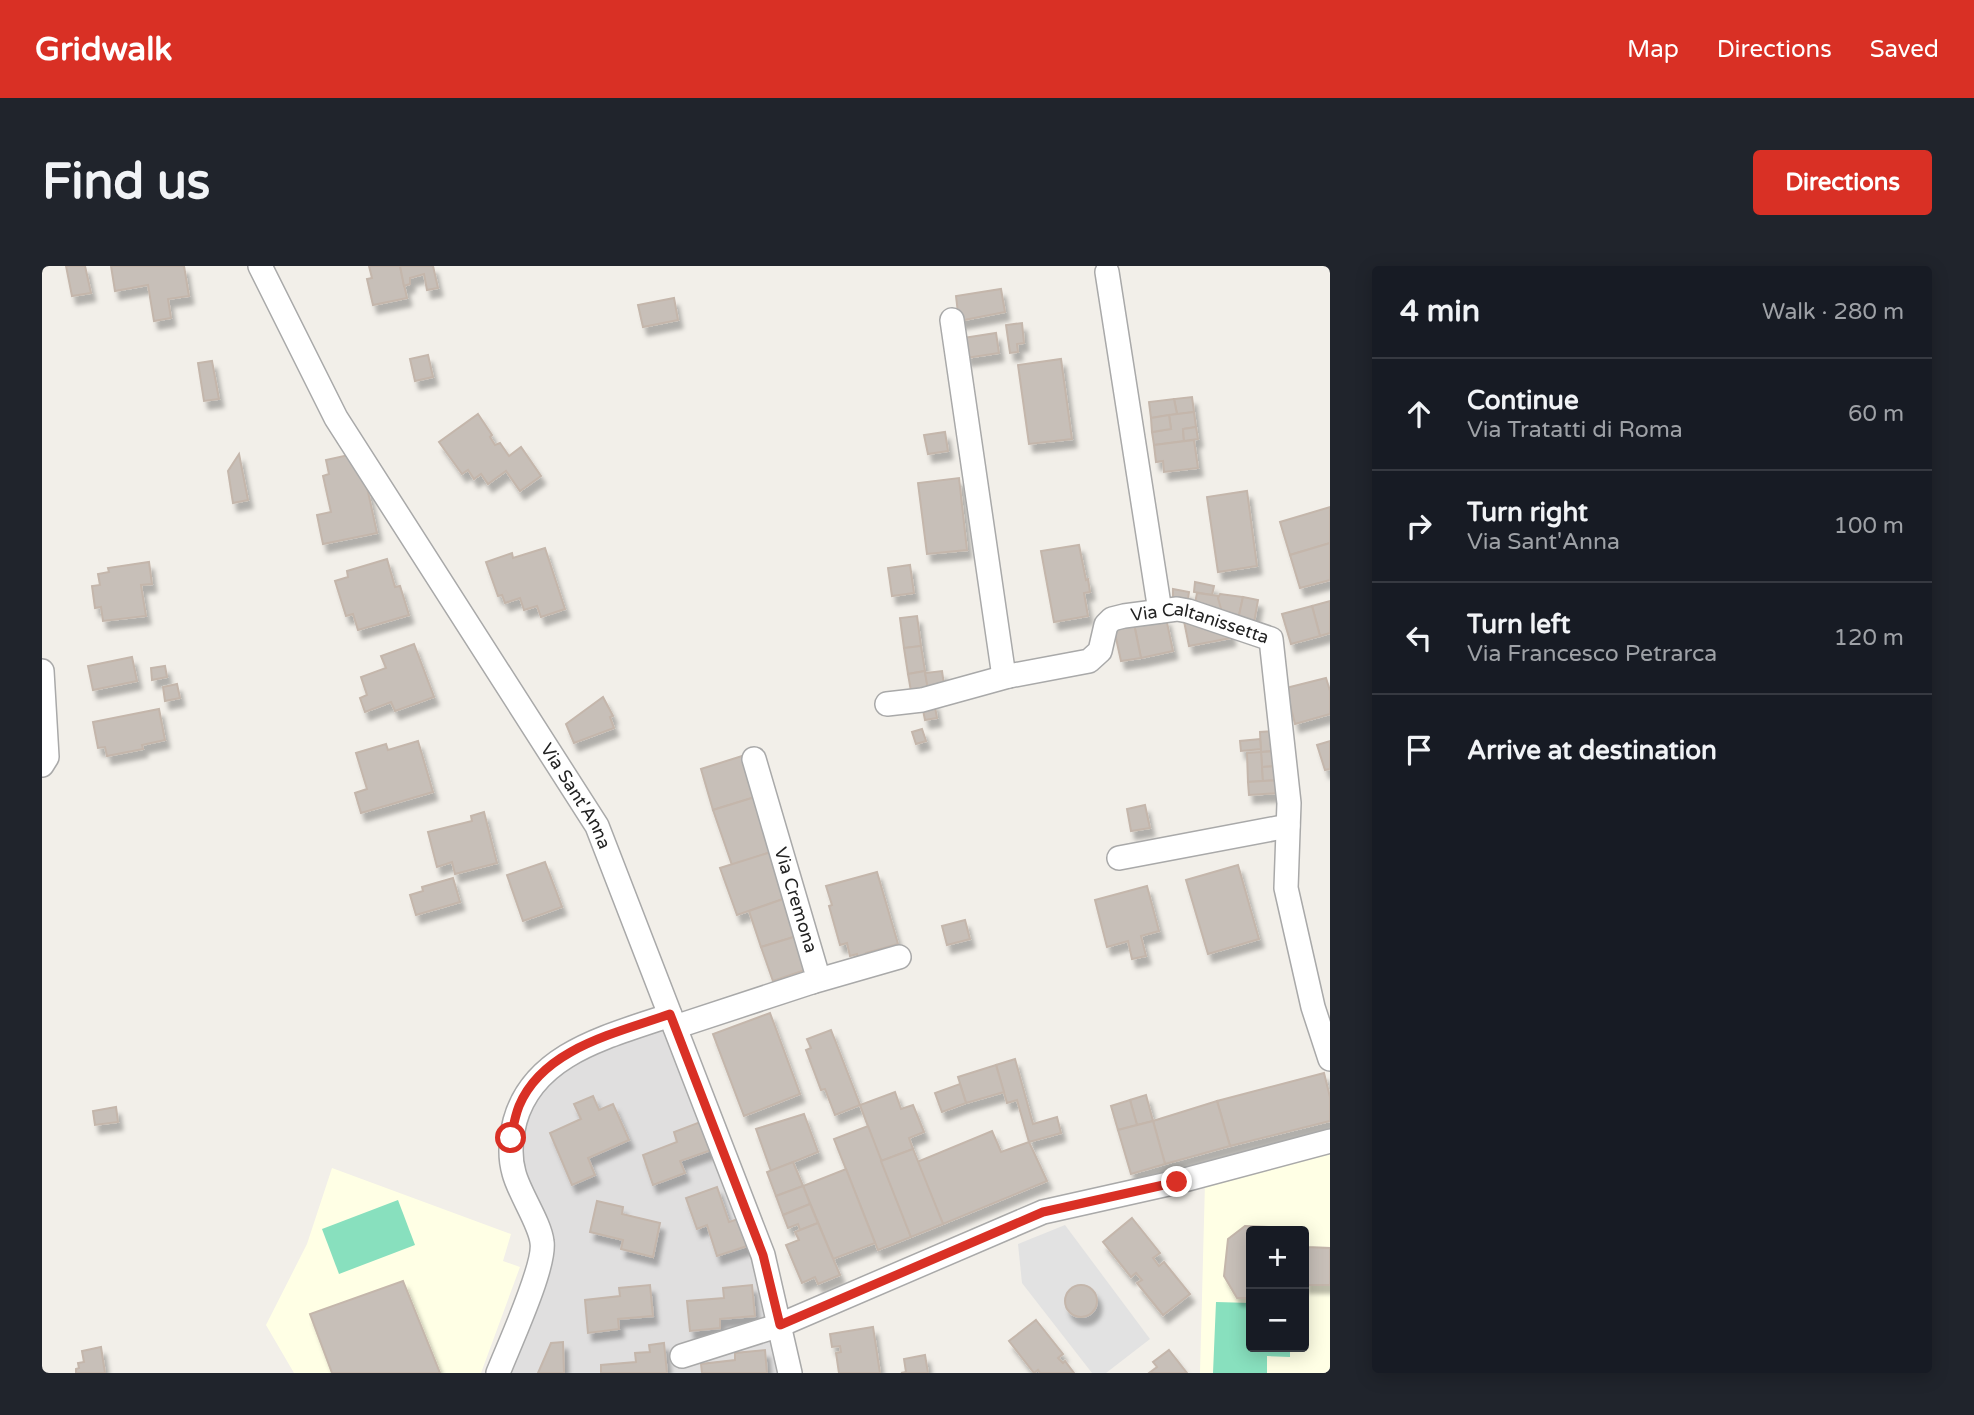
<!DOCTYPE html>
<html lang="en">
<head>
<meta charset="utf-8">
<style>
  body { margin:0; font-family:"Varela Round",sans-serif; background:#20242c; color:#f1f3f6 }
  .controls { position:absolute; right:21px; bottom:21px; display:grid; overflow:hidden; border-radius:7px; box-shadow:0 4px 18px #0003 }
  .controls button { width:63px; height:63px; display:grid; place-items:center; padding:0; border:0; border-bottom:2px solid #363941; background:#171b24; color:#f1f3f6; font:35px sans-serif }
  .stop { position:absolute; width:21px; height:21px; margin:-16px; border:5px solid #d93025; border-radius:50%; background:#fff }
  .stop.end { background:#d93025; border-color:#fff; box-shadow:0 2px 7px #0008 }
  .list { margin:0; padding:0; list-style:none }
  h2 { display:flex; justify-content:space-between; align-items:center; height:91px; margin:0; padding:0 28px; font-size:30px }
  h2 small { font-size:23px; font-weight:400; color:#9ea1a6 }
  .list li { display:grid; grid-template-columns:46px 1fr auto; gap:21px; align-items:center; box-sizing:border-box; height:112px; padding:0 28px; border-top:2px solid #363941 }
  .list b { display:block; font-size:26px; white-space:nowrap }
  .list p { margin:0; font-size:23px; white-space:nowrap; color:#9ea1a6 }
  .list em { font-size:23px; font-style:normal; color:#9ea1a6 }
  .icon { flex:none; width:38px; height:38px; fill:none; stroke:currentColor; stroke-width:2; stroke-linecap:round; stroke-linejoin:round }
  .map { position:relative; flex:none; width:1288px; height:1107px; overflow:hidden; border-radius:7px }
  header { display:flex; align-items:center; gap:42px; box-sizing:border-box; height:98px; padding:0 35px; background:#d93025; color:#fff }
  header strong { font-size:33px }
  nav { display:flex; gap:38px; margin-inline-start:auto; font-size:24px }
  .intro { display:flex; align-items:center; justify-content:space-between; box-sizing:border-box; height:168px; padding:0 42px }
  h1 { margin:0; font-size:49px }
  .button { padding:18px 32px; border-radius:7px; background:#d93025; color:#fff; font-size:24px; font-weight:700 }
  main { display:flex; gap:42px; padding:0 42px }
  aside { flex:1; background:#171b24; border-radius:7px; box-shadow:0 4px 18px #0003 }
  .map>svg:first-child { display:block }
  .residential { fill:#e0dfdf }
  .education { fill:#ffffe5; fill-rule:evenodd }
  .pitch { fill:#88e0be }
  .parking { fill:#e2e2e2 }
  .building { fill:#c7bfb8; stroke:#c4b6ab; stroke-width:2; filter:url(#shadow) }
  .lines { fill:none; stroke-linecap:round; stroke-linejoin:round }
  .minor-casing { stroke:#a9a9a9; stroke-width:26 }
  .minor { stroke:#fff; stroke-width:23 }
  .route { stroke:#d93025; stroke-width:9 }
  .labels { text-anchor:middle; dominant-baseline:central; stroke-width:5; stroke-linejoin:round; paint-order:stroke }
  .street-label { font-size:18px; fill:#222; stroke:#fff }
</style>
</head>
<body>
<header>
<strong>Gridwalk</strong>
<nav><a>Map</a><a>Directions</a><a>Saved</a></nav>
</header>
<div class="intro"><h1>Find us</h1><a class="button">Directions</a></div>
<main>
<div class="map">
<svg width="1288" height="1107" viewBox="0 0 1288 1107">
  <defs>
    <filter id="shadow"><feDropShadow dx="4.5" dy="8" stdDeviation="2" flood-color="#0004"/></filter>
  </defs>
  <rect width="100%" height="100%" fill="#f2efe9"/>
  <polygon class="residential" points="628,749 721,989 748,1107 456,1107 497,1002 471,906 497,809"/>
  <g class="education">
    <path d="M1288 887V1107H1158L1163 916ZM1209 965H1262V1081H1209Z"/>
    <polygon points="290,902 469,968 461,995 478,1001 439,1107 252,1107 224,1059 265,978"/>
  </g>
  <g class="pitch">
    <polygon points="356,934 373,979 297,1008 280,963"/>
    <polygon points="1174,1036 1209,1037 1209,1081 1248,1081 1248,1091 1225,1090 1225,1107 1171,1107"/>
  </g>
  <polygon class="parking" points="1023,959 1108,1073 1064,1107 1050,1107 980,1017 976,978"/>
  <g class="building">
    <polygon points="24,0 43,0 49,27 30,30"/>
    <polygon points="69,0 142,0 147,30 126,33 129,52 112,55 106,19 73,25"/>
    <polygon points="327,0 358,0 365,32 331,39 325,13 330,12"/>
    <polygon points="358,0 391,0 396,22 385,24 382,8 368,12 368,18 362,20"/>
    <polygon points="959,23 963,46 917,55 914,30"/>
    <polygon points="632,32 636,54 601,61 596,39"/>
    <polygon points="980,57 982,77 975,78 976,86 968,87 964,59"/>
    <polygon points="954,67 957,87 924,92 921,72"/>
    <polygon points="386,89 391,111 373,115 368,93"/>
    <polygon points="1019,93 1030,173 987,178 976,99"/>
    <polygon points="170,95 177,133 162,135 156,97"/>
    <polygon points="1150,131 1152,146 1135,148 1132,133"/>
    <polygon points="1132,133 1135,148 1109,152 1107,136"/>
    <polygon points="1152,146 1154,161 1141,163 1142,175 1112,179 1110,166 1129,163 1127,149"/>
    <polygon points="436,148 450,169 448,171 453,179 458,177 467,190 479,181 499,210 478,225 464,205 446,218 439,208 432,213 426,204 420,208 397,176"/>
    <polygon points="1127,149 1129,163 1110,166 1109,152"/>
    <polygon points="1154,161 1156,173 1142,175 1141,163"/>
    <polygon points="903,166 906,185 886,188 882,169"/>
    <polygon points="1152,174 1156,202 1122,206 1121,195 1114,196 1112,179"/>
    <polygon points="197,188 206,234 191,237 186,205"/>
    <polygon points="311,188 320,198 335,267 281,278 275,249 289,246 281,210 287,208 284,194"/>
    <polygon points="917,212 925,284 885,288 876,217"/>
    <polygon points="1205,225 1215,300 1176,306 1165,231"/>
    <polygon points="1288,241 1288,277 1248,289 1238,256"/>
    <polygon points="1288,277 1288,314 1258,322 1248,289"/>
    <polygon points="1037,279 1044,314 1046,313 1048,326 1042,327 1046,350 1012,356 999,285"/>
    <polygon points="503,282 523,343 499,351 495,340 482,344 478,332 463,337 460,329 456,330 444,296 470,287 471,292"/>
    <polygon points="345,293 353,321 358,320 367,349 316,364 311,348 304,350 293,315 306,311 305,305"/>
    <polygon points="107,296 110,318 99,319 104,350 61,355 59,341 53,342 50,320 58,319 56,308 67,306 66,302"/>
    <polygon points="868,299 872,327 850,330 846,302"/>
    <polygon points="1153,316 1172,320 1170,329 1152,326"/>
    <polygon points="1131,323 1147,326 1145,340 1131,336"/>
    <polygon points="1155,327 1177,330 1181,350 1152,342"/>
    <polygon points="1178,328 1201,331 1196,354 1181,350 1176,332"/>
    <polygon points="1201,331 1216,334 1212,357 1196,354"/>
    <polygon points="1288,335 1288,367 1278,370 1270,340"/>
    <polygon points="1270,340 1278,370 1249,378 1240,348"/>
    <polygon points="875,350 879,380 862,382 858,352"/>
    <polygon points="1141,350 1187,362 1189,372 1147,380"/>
    <polygon points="1124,352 1131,385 1099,392 1092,358"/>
    <polygon points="1092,358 1099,392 1079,395 1072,363"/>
    <polygon points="372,378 392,431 353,445 349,436 323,446 318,432 325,429 319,411 344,402 339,390"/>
    <polygon points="879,380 883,405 866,408 862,382"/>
    <polygon points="90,391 95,415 51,424 46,400"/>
    <polygon points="123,400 125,411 110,414 109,402"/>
    <polygon points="883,405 887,429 870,431 866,408"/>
    <polygon points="900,405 903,426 887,429 883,407"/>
    <polygon points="1284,412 1288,425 1288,448 1253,458 1244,422"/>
    <polygon points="135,418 138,432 123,435 121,421"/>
    <polygon points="561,431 571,450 568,451 572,462 532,477 524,458"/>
    <polygon points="892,436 895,452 883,454 880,439"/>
    <polygon points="117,443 123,474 100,479 101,483 65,490 63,481 56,482 51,456"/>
    <polygon points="880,463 884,475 874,478 870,466"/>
    <polygon points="1234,465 1235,485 1219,486 1218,466"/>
    <polygon points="1218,473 1219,483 1199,485 1198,475"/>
    <polygon points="376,475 391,526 319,547 313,527 325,523 314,487 344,478 346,484"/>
    <polygon points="1288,475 1288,503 1283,504 1275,479"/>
    <polygon points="1235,485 1236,500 1220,501 1219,486"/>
    <polygon points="1219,486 1221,515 1206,516 1205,487"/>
    <polygon points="700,490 713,531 671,544 659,503"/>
    <polygon points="1236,500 1238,514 1221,515 1220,501"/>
    <polygon points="1238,514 1238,527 1207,529 1206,516"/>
    <polygon points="713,531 729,586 690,599 671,544"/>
    <polygon points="1103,539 1108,562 1089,565 1085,543"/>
    <polygon points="442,546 455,597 413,608 410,596 395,601 386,566 430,555 429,550"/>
    <polygon points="729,586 744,632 695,649 678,602"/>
    <polygon points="503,596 520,641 481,655 465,609"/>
    <polygon points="1196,599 1217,673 1166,688 1144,614"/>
    <polygon points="835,606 856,678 824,687 825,691 816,693 815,688 808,690 805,677 798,679 787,640 790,639 784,620"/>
    <polygon points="411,612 418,636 374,649 368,629 381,625 380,621"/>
    <polygon points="1105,620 1117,665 1099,670 1104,690 1090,693 1086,675 1065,681 1053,634"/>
    <polygon points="744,632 755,670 719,681 707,645"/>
    <polygon points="923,654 928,673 905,679 900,660"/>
    <polygon points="755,670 766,703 731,715 719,681"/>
    <polygon points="728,747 758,828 702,850 671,768"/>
    <polygon points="789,764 818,839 793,849 783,823 779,824 764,784 769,782 765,773"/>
    <polygon points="973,793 991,858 1015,851 1019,867 987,876 975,834 965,837 954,799"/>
    <polygon points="954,799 962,826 924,837 916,811"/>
    <polygon points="1282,807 1288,831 1288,855 1188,880 1175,835"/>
    <polygon points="918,818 924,837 900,846 893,827"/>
    <polygon points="853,826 859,843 871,839 882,866 867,872 871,883 839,895 818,839"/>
    <polygon points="1104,829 1111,855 1095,859 1088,834"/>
    <polygon points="551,830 557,844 571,838 587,874 546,892 553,909 530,919 508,867 539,853 532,838"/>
    <polygon points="1088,834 1095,859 1076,864 1069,840"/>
    <polygon points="1175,835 1188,880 1123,898 1111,855"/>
    <polygon points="74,841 76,856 53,859 51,845"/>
    <polygon points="762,848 776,886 729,905 714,863"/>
    <polygon points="661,855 672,883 638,895 643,907 611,919 601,889 635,876 632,866"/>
    <polygon points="1111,855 1123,898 1089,908 1076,864"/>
    <polygon points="826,860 869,971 836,984 792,873"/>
    <polygon points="950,865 959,886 987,876 1005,915 901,958 875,896"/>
    <polygon points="871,883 901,958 869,971 839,895"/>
    <polygon points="751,896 761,920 734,930 725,906"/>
    <polygon points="804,903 833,977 791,993 761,920"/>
    <polygon points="761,920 768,938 741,949 734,930"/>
    <polygon points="675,921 687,956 699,952 708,979 675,990 665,959 655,963 644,932"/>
    <polygon points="555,935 581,941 580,948 618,957 611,991 579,983 581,974 548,966"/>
    <polygon points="768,938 776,957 758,964 756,958 746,962 741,949"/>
    <polygon points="1090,952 1118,987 1111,992 1117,1000 1122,996 1148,1028 1121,1049 1095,1017 1100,1014 1094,1007 1089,1011 1061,976"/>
    <polygon points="776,957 798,1009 776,1018 773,1011 760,1017 744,979 757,974 753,966"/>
    <polygon points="1203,960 1252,962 1254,965 1209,965 1209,1032 1195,1032 1182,1010 1186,973"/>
    <polygon points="1262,976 1265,981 1288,982 1288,1019 1262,1019"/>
    <polygon points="361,1015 398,1107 290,1107 268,1048"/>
    <circle cx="1039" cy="1035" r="16"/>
    <polygon points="608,1019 611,1050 576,1053 577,1063 546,1067 543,1034 578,1030 577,1022"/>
    <polygon points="710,1019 713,1050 678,1053 678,1062 648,1065 645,1035 682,1032 681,1022"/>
    <polygon points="994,1054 1021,1088 1016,1092 1021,1097 1023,1095 1032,1107 998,1107 996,1104 992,1107 967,1075"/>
    <polygon points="831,1061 838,1107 797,1107 794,1087 799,1086 798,1080 790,1081 788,1068"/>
    <polygon points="521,1076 522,1107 496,1107 509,1077"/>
    <polygon points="622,1077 625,1107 559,1107 559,1099 594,1096 593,1087 608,1086 607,1079"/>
    <polygon points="59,1081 63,1107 34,1107 34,1103 37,1102 36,1097 42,1096 40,1085"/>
    <polygon points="723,1084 725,1107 660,1107 659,1098 693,1094 693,1087"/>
    <polygon points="1127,1084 1145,1107 1107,1107 1115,1101 1111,1096"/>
    <polygon points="883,1089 886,1107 859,1107 864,1106 862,1093"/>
  </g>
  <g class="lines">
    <defs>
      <g id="minor">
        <path id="s1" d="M218 0 294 152 555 560 721 989 748 1107"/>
        <polyline points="1065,6 1118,345"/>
        <path id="s2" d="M910 54 961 404 967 410 1047 395 1058 385 1064 359 1070 353 1082 350 1135 343 1146 345 1229 373 1247 537 1244 622 1271 741 1288 793"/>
        <polyline points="0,405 5,491 0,499"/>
        <polyline points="845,438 880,434 967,410"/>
        <polyline points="1077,592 1246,560"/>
        <polyline points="770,716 857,691"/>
        <polyline points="633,761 770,716 776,711 712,493"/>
        <polyline points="640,1090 738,1059 1001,946 1135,916 1288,875"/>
        <path d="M456 1107C466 1081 504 1000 500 976 498 957 477 927 472 907 467 890 469 871 473 855 492 786 569 770 628 749"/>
      </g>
    </defs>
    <use href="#minor" class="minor-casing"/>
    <use href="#minor" class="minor"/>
  </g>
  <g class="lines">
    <path class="route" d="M469 872C471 861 473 850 477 840 501 782 575 767 628 748L721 989 738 1059 1001 946 1135 916"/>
  </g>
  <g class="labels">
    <g class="street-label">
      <text stroke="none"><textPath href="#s2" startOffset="584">Via Caltanissetta</textPath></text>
      <text stroke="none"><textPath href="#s1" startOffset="618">Via Sant'Anna</textPath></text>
      <text transform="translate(754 634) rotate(73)">Via Cremona</text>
    </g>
  </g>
</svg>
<div class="controls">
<button>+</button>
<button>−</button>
</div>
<div class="stop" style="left:469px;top:872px"></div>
<div class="stop end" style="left:1135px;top:916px"></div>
</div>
<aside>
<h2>4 min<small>Walk · 280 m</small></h2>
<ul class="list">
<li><svg class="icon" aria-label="ahead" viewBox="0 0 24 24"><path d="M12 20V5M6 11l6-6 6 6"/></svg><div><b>Continue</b><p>Via Tratatti di Roma</p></div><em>60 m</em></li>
<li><svg class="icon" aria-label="right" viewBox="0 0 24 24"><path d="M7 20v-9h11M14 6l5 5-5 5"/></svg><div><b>Turn right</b><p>Via Sant'Anna</p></div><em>100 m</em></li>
<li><svg class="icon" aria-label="left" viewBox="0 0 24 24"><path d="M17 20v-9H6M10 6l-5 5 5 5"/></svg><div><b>Turn left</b><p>Via Francesco Petrarca</p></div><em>120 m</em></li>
<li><svg class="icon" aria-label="arrive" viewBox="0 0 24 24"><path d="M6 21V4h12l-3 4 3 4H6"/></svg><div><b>Arrive at destination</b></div></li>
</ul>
</aside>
</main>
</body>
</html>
